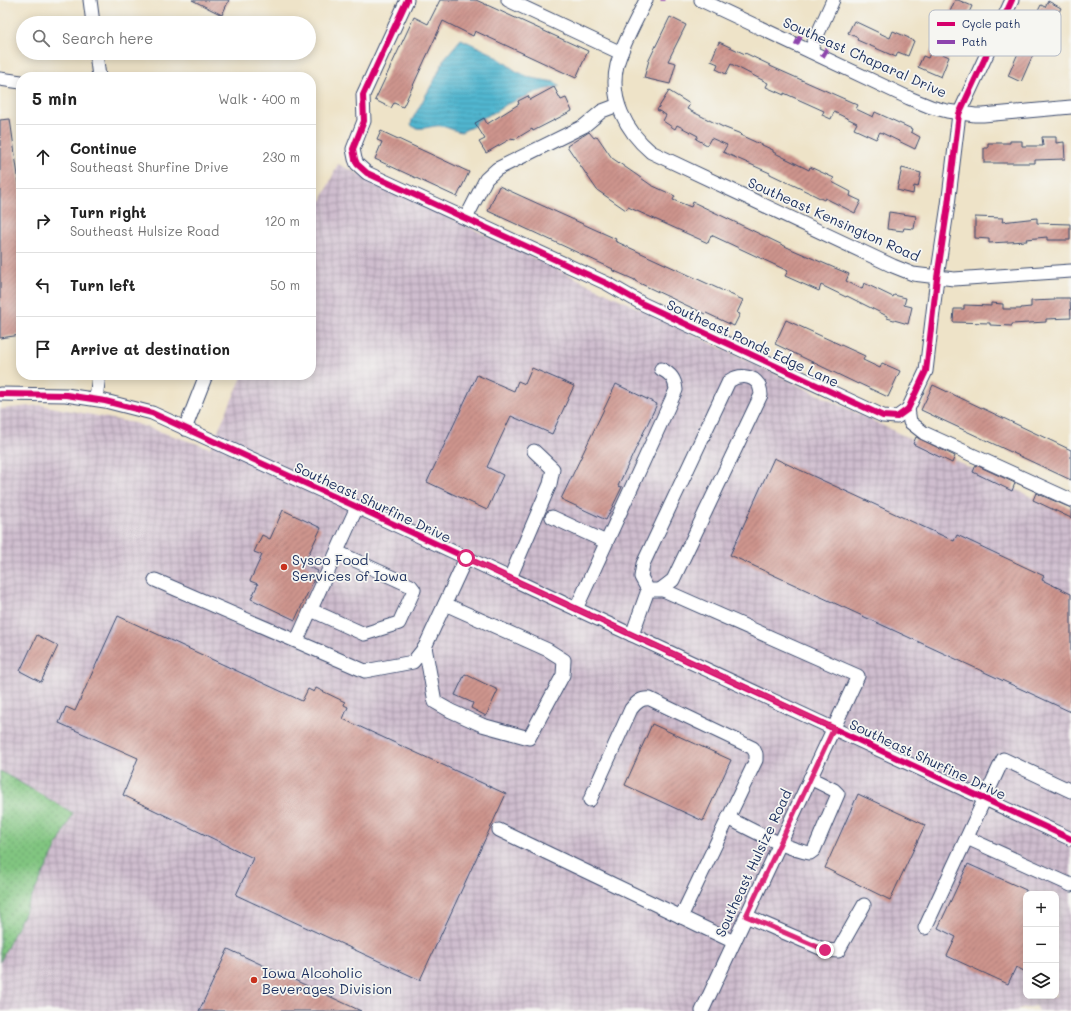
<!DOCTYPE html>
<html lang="en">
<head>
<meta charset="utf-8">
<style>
  body { margin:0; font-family:Mali,sans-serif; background:#f2f2f2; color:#222 }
  .controls { position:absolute; right:12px; bottom:12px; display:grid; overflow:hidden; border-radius:8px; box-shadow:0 2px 10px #0003 }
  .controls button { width:36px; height:36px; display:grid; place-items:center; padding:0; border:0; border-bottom:1px solid #e0e0e0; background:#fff; color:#222; font:20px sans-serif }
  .stop { position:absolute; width:12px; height:12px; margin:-9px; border:3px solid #db2777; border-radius:50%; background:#fff }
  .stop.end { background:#db2777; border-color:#fff; box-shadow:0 1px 4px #0008 }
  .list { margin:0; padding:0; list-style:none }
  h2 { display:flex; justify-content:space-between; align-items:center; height:52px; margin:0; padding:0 16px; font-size:17px }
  h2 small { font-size:13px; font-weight:400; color:#767676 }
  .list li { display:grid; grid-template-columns:26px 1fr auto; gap:12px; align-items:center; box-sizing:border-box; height:64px; padding:0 16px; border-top:1px solid #e0e0e0 }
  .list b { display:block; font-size:15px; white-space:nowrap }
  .list p { margin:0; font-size:13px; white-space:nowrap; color:#767676 }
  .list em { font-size:13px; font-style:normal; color:#767676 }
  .icon { flex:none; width:22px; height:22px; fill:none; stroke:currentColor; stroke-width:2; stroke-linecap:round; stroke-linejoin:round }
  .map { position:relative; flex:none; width:1071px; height:1011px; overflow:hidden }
  .search { position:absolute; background:#fff; box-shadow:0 2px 10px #0003; left:16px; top:16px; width:300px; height:44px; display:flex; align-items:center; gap:10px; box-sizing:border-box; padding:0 14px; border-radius:22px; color:#767676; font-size:15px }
  .panel { position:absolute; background:#fff; box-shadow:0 2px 10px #0003; left:16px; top:72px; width:300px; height:308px; border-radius:16px }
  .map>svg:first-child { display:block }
  .industrial { fill:url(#industrial-grid); fill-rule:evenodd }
  .green { fill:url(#green-dots); stroke:#4e7a6f }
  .water { fill:url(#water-rules); stroke:#367296 }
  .building { fill:url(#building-hatch) }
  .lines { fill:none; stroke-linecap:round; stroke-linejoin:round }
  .minor-casing { stroke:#3b4a6e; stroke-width:15 }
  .minor { stroke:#fff; stroke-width:13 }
  .quiet { stroke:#8e44ad; stroke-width:5; stroke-dasharray:10 5; stroke-linecap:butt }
  .cycleway-casing { stroke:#f6f6f2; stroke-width:8 }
  .cycleway { stroke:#d6006c; stroke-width:6 }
  .route { stroke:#db2777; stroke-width:5 }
  .poi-dot { fill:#c8321e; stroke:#f6f6f2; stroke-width:1.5 }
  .labels { text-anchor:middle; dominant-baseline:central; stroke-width:3.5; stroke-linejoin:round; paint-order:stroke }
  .street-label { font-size:14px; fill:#1b2f5e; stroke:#f6f6f2 }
  .poi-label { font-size:14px; fill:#1b2f5e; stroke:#f6f6f2; text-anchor:start }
  .key { fill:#f6f6f2; stroke:#b4bac6; stroke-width:1 }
  .key-label { font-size:11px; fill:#1b2f5e }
</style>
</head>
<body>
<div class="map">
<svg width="1071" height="1011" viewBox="0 0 1071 1011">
  <defs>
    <pattern id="industrial-grid" width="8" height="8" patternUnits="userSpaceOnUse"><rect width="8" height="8" fill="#cfbdce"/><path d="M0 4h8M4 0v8" fill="none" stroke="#a79aaa"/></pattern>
    <pattern id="green-dots" width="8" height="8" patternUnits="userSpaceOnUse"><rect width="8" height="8" fill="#81c580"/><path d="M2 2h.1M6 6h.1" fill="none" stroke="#69a06c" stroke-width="1.8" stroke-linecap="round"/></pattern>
    <pattern id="water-rules" width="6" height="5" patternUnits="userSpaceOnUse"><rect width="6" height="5" fill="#51b6cf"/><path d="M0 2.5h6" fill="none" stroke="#4294ab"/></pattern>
    <pattern id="building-hatch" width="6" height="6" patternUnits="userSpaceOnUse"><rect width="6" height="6" fill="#ce948d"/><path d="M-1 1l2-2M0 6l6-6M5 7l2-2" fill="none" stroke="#a67976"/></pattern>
  </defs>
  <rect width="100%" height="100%" fill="#f6f6f2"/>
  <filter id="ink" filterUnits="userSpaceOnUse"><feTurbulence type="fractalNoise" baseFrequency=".025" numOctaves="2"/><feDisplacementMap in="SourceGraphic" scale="8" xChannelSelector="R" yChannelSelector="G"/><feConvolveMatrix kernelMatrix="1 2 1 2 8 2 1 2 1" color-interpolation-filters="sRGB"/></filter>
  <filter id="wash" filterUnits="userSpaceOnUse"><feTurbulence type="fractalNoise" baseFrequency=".012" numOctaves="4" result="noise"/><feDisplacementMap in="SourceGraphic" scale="16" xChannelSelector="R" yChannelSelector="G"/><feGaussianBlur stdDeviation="0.9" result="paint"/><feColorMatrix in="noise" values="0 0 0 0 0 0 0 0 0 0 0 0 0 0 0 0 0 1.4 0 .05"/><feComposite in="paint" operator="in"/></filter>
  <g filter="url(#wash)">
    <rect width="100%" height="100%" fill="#eee3c8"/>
    <path class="industrial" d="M338 164 1071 516V1011H1039L1036 1006 1014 1011H0V962L73 813 0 771V409L41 405 134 423 210 448 243 375H311V223ZM1026 894H1056V996H1026Z"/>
    <polygon class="green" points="0,771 73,813 0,962"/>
    <path class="water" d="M461 39 493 54 516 71 531 78 555 82 560 86 536 92 507 104 497 111 476 121 474 126 461 132C455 131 449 128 442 126 432 124 419 133 411 125L412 120 436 77 444 59Z"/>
    <g id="blocks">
      <g class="building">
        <polygon points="192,0 229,0 222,15"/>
        <polygon points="440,0 476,0 588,51 576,78 475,31 473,36 443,21 403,107 394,103 391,108 375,100 414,17 428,24"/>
        <polygon points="955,0 958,0 972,6 962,28 946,21"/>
        <polygon points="1048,1 1061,8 1049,33 1050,34 1041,53 1035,50 1021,82 1008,76 1019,51 1021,52 1037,18 1035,17 1041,5 1045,7"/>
        <polygon points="670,17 686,25 668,61 676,63 670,84 644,78 649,60"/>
        <polygon points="854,21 890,38 893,31 909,38 909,39 914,41 908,56 898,52 896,57 857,40 858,38 848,33"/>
        <polygon points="719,42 745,54 745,53 770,65 770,66 840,97 858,105 856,109 873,117 875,112 912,129 911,132 920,137 915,149 880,132 876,139 854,129 857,123 834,112 831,119 822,115 824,111 784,93 784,95 766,87 768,83 731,64 726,74 716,69 718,64 711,61"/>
        <polygon points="932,49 949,57 941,77 918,67 923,56 928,58"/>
        <polygon points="554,87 561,100 566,98 572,111 533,131 532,129 514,140 512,138 486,153 479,142 485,139 475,123 484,118 487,124 519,104 518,101 528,96 530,100"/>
        <polygon points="669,91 690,104 687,109 723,127 741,134 740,135 773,150 773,152 809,170 810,167 834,178 832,182 851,192 850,196 861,201 855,213 825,198 824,200 812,194 770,174 770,173 723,152 727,145 711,138 707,145 696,139 698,136 677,125 675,129 663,121 666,115 657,110"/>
        <polygon points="10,119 21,197 21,335 0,338 0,120"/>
        <polygon points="381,131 469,172 457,197 375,159 382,142 377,140"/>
        <polygon points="589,132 594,138 597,136 612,158 651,185 675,196 673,200 691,207 693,202 791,249 837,269 849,274 846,281 862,289 864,283 893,297 894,295 906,298 904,305 912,307 908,324 887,318 887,316 847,296 846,297 821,285 819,291 785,276 788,271 711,235 708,243 628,207 626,210 597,190 567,146"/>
        <polygon points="1042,137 1056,137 1056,143 1064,142 1065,159 1035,160 1035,163 984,163 984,148 988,148 988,143 1010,143 1010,141 1022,141 1022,146 1043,146"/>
        <polygon points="902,168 921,173 918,187 914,186 913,194 897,190"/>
        <polygon points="499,186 616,239 615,241 743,300 737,313 740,314 734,326 706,313 705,314 635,281 635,280 612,270 613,269 488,211"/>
        <polygon points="889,212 916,216 914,229 904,228 903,231 887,229"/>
        <polygon points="975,217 1003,218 1002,222 1037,218 1037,223 1070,224 1070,240 1047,240 1047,237 1026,239 1027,241 989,243 989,239 975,238"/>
        <polygon points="1055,298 1070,298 1071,318 1046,319 1046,322 1012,324 1012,326 990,325 990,323 953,322 954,309 964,309 964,305 991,306 991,303 1003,304 1003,309 1021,309 1021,308 1031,307 1031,301 1055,300"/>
        <polygon points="786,320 865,356 863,360 880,368 882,363 900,371 888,397 858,383 858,384 775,344"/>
        <polygon points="532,368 574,386 552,434 511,416 487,467 503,475 487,510 427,482 477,375 514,391 518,381 525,384"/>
        <polygon points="616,384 657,404 618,486 622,487 606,520 561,499"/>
        <polygon points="933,385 1071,450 1071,480 921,410"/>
        <polygon points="916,437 955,456 952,463 913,444"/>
        <polygon points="774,458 954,541 957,535 1044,576 1042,580 1071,594 1071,712 730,555"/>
        <polygon points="976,465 1015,483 1012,491 973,472"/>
        <polygon points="1036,493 1071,508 1071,518 1033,500"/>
        <polygon points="283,510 321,528 304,564 318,571 295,620 251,599 258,584 250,581 262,555 254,552 262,535 270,539"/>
        <polygon points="118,616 302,701 308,689 314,692 316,688 345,702 344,705 348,707 343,719 506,794 420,980 236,895 253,858 123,795 138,758 59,723 66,707 75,711"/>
        <polygon points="37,635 58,646 41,682 20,671"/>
        <polygon points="465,674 498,690 486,716 471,708 473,703 455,695"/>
        <polygon points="652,724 731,760 703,821 625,785"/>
        <polygon points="858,794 925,825 890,900 825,868"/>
        <polygon points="968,864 1026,890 1026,972 1016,967 1008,984 947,956 956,937 938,928"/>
        <polygon points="228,949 361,1011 199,1011"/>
      </g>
    </g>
  </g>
  <g filter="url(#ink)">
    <use href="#blocks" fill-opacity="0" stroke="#3b4a6e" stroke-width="1"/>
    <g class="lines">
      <defs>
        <g id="minor">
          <polyline points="90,0 93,23"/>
          <polyline points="407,0 363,95 364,121 353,149 355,159 357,164 367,173 608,284 643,304 883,416 897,417 908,409 926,371 937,278 948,205 959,114 1012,0"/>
          <polyline points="508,0 621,53"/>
          <path d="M646 0C636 21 623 43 617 65 609 99 626 131 651 152L893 266 913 274 954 279 1071 271"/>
          <polyline points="701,0 909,98 931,107 947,111 975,115 983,115 1071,107"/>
          <polyline points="810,51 833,0"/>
          <polyline points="96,53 99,77"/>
          <polyline points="0,79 21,82"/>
          <polyline points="466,218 486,179 497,169 584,126 602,111 618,105"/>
          <polyline points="0,394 66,395 105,401 152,413 357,507 1071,839"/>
          <polyline points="96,399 99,375"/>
          <polyline points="908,409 910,422 924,433 1071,500"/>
          <polyline points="185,429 206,375"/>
          <polyline points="552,517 606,542"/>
          <polyline points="510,578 550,484 553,469 534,451"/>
          <polyline points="155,580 365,671 413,662 425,647 466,558"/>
          <polyline points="661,589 858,676 702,1011"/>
          <path d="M576 609 676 390C675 379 671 374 661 369"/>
          <polyline points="311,610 364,634 399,623 414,590 411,586 337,552"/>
          <path d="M632 635 648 590 641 577 643 564 729 381C738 375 752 374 759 385 760 388 761 392 761 395L673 580 660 590H648"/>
          <polyline points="297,640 357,507"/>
          <polyline points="425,647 435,702 451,711 482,725 529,738 563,675 564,660 548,650 445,604"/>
          <path d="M590 800 631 709C637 702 641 698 650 699L753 748 756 754V760L681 917"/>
          <path d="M728 818C750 829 788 850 810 853L814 850 838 794 834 790 810 778"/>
          <polyline points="499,830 734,942"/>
          <polyline points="967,838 1071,885"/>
          <polyline points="746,916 825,950 838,951 864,905"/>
          <polyline points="925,928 1003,759 1071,791"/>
        </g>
      </defs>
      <use href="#minor" class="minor-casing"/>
      <use href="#minor" class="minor"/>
      <g class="quiet">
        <polyline points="663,0 663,1"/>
        <path d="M803 29C809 37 820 43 831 42"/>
        <polyline points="796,45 800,37 799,30"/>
        <polyline points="822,57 827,49 832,45"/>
      </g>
      <defs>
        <g id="cycleway">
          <polyline points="407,0 363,95 364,121 353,149 355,159 357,164 367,173 608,284 643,304 883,416 897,417 908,409 926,371 937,278 948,205 959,114 1012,0"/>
          <polyline points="0,394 66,395 105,401 152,413 357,507 1071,839"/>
        </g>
      </defs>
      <use href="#cycleway" class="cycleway-casing"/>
      <use href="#cycleway" class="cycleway"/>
    </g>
  </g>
  <g class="lines" filter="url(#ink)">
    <polyline class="route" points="466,558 834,728 746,916 825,950"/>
  </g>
  <g class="poi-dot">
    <circle cx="284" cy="567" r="4"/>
    <circle cx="254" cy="980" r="4"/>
  </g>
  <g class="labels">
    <g class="street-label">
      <text transform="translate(865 57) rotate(24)">Southeast Chaparal Drive</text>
      <text transform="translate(834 219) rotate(24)">Southeast Kensington Road</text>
      <text transform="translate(753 343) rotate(25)">Southeast Ponds Edge Lane</text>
      <text transform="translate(373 502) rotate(25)">Southeast Shurfine Drive</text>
      <text transform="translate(928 759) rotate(25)">Southeast Shurfine Drive</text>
      <text transform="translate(753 863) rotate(-65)">Southeast Hulsize Road</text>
    </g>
    <g class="poi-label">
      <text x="292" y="559">Sysco Food<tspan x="292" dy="16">Services of Iowa</tspan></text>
      <text x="262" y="972">Iowa Alcoholic<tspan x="262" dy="16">Beverages Division</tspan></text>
    </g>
  </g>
  <rect x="929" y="10" width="132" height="46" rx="6" class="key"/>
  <rect x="937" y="22" width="18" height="4" fill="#d6006c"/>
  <rect x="937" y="40" width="18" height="4" fill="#8e44ad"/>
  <g class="key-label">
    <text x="962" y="28">Cycle path</text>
    <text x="962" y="46">Path</text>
  </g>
</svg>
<div class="controls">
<button>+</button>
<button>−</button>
<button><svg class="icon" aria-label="layers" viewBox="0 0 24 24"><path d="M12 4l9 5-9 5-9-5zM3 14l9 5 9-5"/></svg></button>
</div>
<div class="stop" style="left:466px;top:558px"></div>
<div class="stop end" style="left:825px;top:950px"></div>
<div class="search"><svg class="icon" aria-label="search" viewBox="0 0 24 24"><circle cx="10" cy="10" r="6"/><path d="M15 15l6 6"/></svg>Search here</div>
<section class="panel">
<h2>5 min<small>Walk · 400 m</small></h2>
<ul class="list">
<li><svg class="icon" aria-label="ahead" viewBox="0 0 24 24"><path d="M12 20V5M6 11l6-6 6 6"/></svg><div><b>Continue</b><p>Southeast Shurfine Drive</p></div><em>230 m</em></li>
<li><svg class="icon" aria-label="right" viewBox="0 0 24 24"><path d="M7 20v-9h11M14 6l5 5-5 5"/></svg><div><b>Turn right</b><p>Southeast Hulsize Road</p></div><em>120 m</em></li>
<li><svg class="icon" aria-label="left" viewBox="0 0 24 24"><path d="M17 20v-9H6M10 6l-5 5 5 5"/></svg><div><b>Turn left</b></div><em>50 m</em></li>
<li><svg class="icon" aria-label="arrive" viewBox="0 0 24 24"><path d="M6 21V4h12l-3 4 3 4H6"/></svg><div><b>Arrive at destination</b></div></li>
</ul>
</section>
</div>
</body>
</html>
